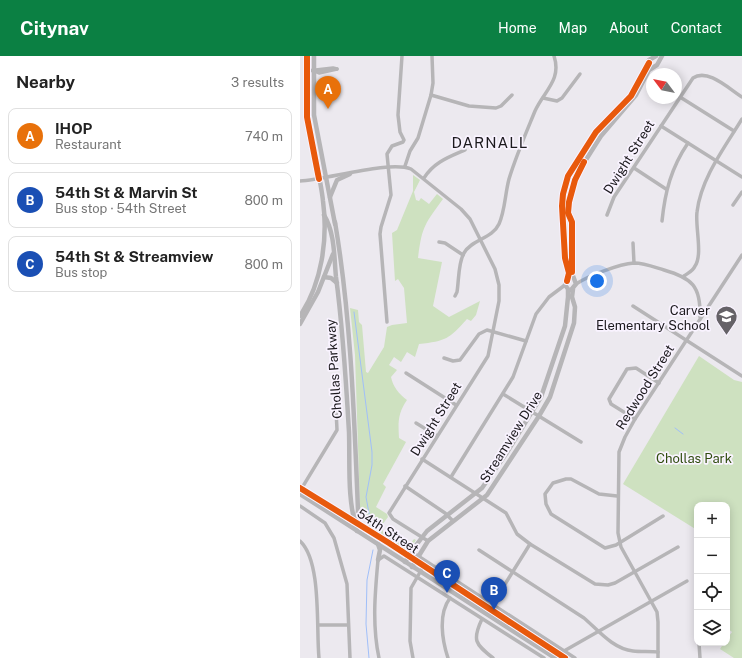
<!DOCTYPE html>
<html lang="en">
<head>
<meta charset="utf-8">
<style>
  body { margin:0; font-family:"Public Sans",sans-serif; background:#f2f2f2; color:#222 }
  .controls { position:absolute; right:12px; bottom:12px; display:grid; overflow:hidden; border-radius:8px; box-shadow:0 2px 10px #0003 }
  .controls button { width:36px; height:36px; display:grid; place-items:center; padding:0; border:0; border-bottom:1px solid #e0e0e0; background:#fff; color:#222; font:20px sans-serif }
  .compass { position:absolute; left:346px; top:12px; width:36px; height:36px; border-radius:50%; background:#fff; box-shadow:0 2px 10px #0003; rotate:302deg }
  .you { position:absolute; left:297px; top:225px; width:14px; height:14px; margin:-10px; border:3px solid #fff; border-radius:50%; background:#1a73e8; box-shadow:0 0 0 6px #1a73e833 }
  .badge { display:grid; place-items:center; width:26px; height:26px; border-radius:50%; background:#0b8043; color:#fff; font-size:13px; font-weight:700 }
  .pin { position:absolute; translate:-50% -33px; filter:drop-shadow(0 1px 2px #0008) }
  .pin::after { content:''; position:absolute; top:21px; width:14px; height:12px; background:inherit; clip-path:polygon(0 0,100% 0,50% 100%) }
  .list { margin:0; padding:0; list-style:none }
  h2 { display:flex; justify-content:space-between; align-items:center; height:52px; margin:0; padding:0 16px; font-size:17px }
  h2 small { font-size:13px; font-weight:400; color:#767676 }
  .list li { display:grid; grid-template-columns:26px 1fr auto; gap:12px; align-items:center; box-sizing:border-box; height:56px; margin:0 8px 8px; padding:0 8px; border:1px solid #e0e0e0; border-radius:8px }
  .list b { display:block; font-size:15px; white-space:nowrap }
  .list p { margin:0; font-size:13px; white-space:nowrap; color:#767676 }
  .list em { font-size:13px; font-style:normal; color:#767676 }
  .icon { flex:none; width:22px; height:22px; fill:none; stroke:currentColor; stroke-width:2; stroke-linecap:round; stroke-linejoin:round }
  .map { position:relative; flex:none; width:442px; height:602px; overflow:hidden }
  header { display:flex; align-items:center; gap:24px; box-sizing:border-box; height:56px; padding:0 20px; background:#0b8043; color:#fff }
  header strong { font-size:19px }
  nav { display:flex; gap:22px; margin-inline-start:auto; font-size:14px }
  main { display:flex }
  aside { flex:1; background:#fff }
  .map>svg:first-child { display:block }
  .green { fill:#cee1c0 }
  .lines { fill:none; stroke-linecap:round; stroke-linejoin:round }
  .stream { stroke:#a0bff9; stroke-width:1 }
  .minor { stroke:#b6b5b7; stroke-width:3.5 }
  .major { stroke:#b6b5b7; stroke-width:4.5 }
  .cycleway-casing { stroke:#f9f3ff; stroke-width:8 }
  .cycleway { stroke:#e8590c; stroke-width:6 }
  .labels { text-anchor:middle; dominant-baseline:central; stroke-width:3.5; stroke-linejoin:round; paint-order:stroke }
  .street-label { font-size:13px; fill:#1c1a1e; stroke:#f9f3ff }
  .poi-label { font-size:13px; fill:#1c1a1e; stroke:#f9f3ff; text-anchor:end }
  .park-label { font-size:13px; fill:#304d0f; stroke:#f9f3ff }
  .quarter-label { font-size:15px; letter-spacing:1px; fill:#1c1a1e; stroke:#f9f3ff }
</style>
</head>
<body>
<header>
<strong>Citynav</strong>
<nav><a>Home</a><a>Map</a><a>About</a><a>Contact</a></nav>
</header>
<main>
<aside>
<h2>Nearby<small>3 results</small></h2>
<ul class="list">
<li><span class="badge" style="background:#e8710a">A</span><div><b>IHOP</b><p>Restaurant</p></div><em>740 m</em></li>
<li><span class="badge" style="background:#1a4fb4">B</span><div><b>54th St &amp; Marvin St</b><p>Bus stop · 54th Street</p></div><em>800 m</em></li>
<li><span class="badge" style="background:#1a4fb4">C</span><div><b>54th St &amp; Streamview</b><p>Bus stop</p></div><em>800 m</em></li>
</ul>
</aside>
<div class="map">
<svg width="442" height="602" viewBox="0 0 442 602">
  <rect width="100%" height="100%" fill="#ece9ef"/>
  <g class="green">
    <path d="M113 119 120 124 114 136 116 144 119 145 121 142 129 148 137 138 143 143C125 168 122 170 118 202L142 206 133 250 149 261 180 245 176 259 171 265 167 263C149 283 146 285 119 288L115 301 107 296 101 306 94 301 89 309 97 314 91 321C93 331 99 338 107 344 98 357 98 366 99 382L106 386 83 428 86 431 76 451 87 458 88 461 82 469 83 476 107 492 114 483 116 484 110 493 106 495C87 483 65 474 60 451L55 299 50 252 58 254 59 266 62 269 66 316 68 317 84 291 87 271 92 269 107 267 104 232 98 223 95 225 92 177 97 174 113 135Z"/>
    <polygon points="399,300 434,324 442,326 442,602 434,602 420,593 424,587 427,587 427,583 432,576 427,572 427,449 397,449 397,474 323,428"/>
  </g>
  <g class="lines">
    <g class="stream">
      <polyline points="54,256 72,396 72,409 66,441 71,468"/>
      <polyline points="375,372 383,378"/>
      <polyline points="69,602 66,568 67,524 73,494"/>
    </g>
    <g class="minor">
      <polyline points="7,15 33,12 37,13"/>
      <polyline points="14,15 19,17 37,13"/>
      <polyline points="131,39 169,50 196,52 201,50 212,39"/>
      <polyline points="380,41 434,75"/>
      <polyline points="243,42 257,45 262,42 280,18"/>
      <polyline points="361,70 442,121"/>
      <polyline points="105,110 110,95 118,82 131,39 133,27 132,0"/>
      <polyline points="334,112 366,133"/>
      <path d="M124 122C134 106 149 101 165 94"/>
      <path d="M0 125C26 124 90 104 111 113L161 153 170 163 195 213 199 229V245L188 300 89 457 93 463 128 485"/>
      <polyline points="433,149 442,136"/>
      <path d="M307 159 314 141 393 22C408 12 429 33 442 41"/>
      <path d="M362 165C365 136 371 112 388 87"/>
      <polyline points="139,186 145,187 163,199"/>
      <polyline points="333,187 334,207"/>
      <path d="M384 220C388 217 393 215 395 210 403 199 395 170 397 156 401 122 425 91 442 63"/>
      <path d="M276 228C288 220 319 208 334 207 344 207 354 211 364 214 392 222 401 230 400 261"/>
      <path d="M155 240 157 236C159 224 158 207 164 197 172 183 192 183 199 168 205 155 205 138 209 123 216 100 226 77 235 55 244 35 262 24 254 0"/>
      <polyline points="333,250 442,320"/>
      <polyline points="87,266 80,178 81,171 91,139 87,98 92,90 103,86 104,84 100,76 98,59 102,0"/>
      <polyline points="144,302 153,305 160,304 179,278 187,274 226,285"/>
      <polyline points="106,317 156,349"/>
      <polyline points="203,338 281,386"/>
      <polyline points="335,363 311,348 309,343 327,313 336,312 359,327"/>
      <polyline points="116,367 137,380"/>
      <polyline points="122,403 206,457 217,478 230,488 295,528 308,529 315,527 378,491"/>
      <polyline points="151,421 213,321 236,258 249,241 265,229"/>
      <polyline points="105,430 145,457 153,465"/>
      <polyline points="0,435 37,374 35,333"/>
      <polyline points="317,440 299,438 271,423 266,423 253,427 245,438 246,448 251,458 305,492 316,489 363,460"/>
      <polyline points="0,450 25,467 34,482 47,528 50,602"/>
      <path d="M0 485C22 505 16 573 19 602"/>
      <path d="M179 494 284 562C298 574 313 593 333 595 341 596 350 595 358 596"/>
      <polyline points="112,496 275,602"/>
      <polyline points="192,549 230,488"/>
      <path d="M182 563C172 584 175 588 193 602"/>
      <polyline points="18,569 48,569"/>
      <polyline points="399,587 400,602"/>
      <polyline points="264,595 387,525"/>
      <path d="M79 602C72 569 75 537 78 504L84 500 244 602"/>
      <polyline points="113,602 110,585 111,532 123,511"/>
      <path d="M148 602C142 584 138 558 150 542"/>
      <polyline points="358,602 358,566 357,556 321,491 318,477 319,396 325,381 335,363 442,199"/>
    </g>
    <g class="major">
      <polyline points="14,0 14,59 35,168"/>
      <polyline points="30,141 37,124 50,118"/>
      <path d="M24 159C35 177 34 201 36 221 43 273 46 324 49 376 50 409 47 443 57 475"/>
      <path d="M35 166C51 261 54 357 58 454L57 464 54 467"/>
      <polyline points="24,221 31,222 37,227"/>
      <polyline points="271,234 276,228 272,217 272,166 268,157 270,140 275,124 282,110 301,80 336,39 349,14 357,9 362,0"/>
      <path d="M0 260C22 227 28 183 23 145 20 117 11 89 8 61 5 41 7 20 7 0"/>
      <polyline points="0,268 18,236 33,198"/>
      <polyline points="0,432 89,487 265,602"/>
      <polyline points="0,438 255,602"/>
      <polyline points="78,488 80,494 78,504"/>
      <polyline points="105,506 117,488 127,475 182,432 206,398 241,341 265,270 268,241 268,233 265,229 269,217 265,202 262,150 263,138 268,120 296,76 331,40 349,4 356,0"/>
      <polyline points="112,511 128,485 187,439 239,360 250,341 274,267 275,251 272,241 273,233"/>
    </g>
    <defs>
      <g id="cycleway">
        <polyline points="7,0 7,61 19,123"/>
        <polyline points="272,216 272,166 268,157 269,146 275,124 284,106"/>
        <polyline points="267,225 269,217 265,202 262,150 263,138 268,120 296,76 331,40 349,7"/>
        <polyline points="0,432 89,487 265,602"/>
      </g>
    </defs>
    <use href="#cycleway" class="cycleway-casing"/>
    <use href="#cycleway" class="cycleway"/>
  </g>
  <defs>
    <symbol id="school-pin" viewBox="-11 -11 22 30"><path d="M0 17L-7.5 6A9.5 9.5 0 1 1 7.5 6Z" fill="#656267" stroke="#f9f3ff"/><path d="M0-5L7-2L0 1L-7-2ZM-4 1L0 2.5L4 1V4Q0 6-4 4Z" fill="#fff"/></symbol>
  </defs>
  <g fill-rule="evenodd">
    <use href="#school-pin" x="414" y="248" width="25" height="34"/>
  </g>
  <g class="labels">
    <g class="street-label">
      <text transform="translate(329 101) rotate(-58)">Dwight Street</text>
      <text transform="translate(34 313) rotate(-94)">Chollas Parkway</text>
      <text transform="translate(345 331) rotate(-58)">Redwood Street</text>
      <text transform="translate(136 363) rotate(-58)">Dwight Street</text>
      <text transform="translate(211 381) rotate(-58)">Streamview Drive</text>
      <text transform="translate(88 475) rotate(33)">54th Street</text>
    </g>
    <g class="poi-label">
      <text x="410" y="254">Carver<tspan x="410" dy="15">Elementary School</tspan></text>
    </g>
    <g class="park-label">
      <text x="394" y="402">Chollas Park</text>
    </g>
    <g class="quarter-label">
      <text x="190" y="86">DARNALL</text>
    </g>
  </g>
</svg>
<div class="controls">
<button>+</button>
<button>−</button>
<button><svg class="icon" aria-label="locate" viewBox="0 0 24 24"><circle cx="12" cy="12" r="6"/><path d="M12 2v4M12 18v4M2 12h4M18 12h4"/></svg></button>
<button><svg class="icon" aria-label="layers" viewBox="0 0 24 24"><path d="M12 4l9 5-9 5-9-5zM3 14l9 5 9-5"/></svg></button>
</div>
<svg class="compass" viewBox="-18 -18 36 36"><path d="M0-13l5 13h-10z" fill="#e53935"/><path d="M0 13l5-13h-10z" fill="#767676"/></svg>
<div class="you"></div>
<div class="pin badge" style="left:28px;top:53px;background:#e8710a">A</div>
<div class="pin badge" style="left:194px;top:554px;background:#1a4fb4">B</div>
<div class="pin badge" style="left:147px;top:537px;background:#1a4fb4">C</div>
</div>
</main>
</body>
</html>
